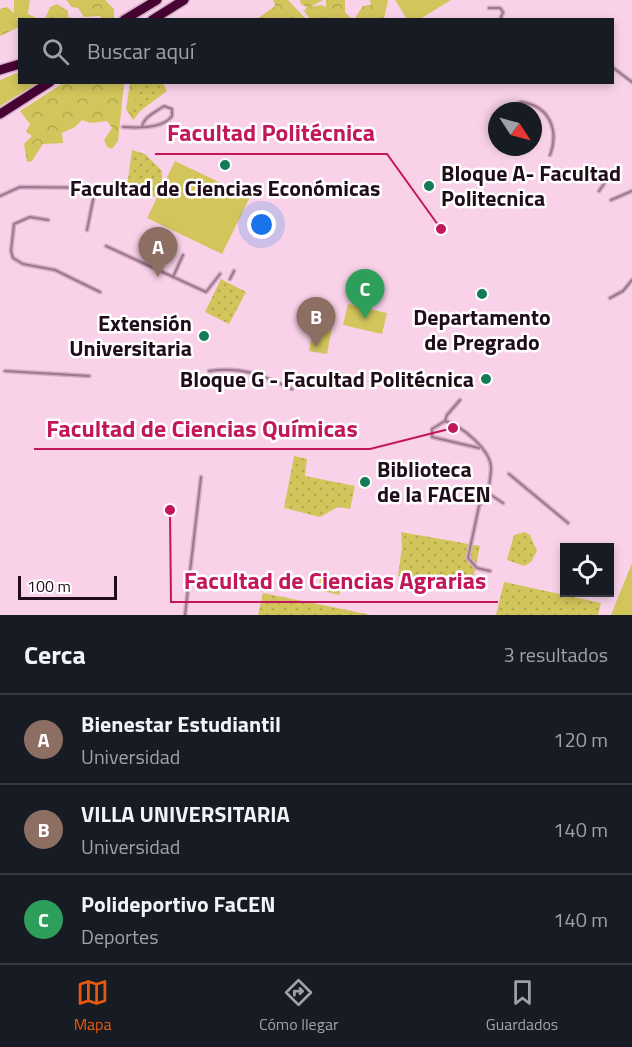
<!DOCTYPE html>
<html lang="es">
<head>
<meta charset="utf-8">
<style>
  body { margin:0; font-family:"Titillium Web",sans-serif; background:#20242c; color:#f1f3f6 }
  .controls { position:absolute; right:18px; bottom:18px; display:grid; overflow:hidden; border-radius:0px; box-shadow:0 3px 9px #0003 }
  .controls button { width:54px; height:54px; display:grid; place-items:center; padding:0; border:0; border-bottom:2px solid #363941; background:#171b24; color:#f1f3f6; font:30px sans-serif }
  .compass { position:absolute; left:488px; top:102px; width:54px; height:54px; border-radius:50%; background:#171b24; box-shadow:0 3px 9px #0003; rotate:126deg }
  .scale { position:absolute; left:18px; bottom:15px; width:99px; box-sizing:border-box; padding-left:6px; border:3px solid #210c1a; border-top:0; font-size:16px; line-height:21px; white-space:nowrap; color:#210c1a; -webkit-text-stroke:4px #fff; paint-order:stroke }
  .you { position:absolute; left:262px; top:225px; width:21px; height:21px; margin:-15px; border:4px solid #fff; border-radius:50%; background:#1a73e8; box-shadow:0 0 0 9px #1a73e833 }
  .badge { display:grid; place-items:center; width:39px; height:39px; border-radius:50%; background:#ea580c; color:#fff; font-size:20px; font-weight:700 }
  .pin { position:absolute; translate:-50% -50px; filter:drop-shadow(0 2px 3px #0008) }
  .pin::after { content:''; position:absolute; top:32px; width:21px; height:18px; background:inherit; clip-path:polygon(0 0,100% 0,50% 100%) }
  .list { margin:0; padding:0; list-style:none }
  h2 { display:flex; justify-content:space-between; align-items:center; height:78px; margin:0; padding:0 24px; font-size:26px }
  h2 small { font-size:20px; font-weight:400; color:#9ea1a6 }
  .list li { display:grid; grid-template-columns:39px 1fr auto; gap:18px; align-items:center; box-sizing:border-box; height:90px; padding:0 24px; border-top:2px solid #363941 }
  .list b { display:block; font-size:22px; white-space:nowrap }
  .list p { margin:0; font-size:20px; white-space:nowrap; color:#9ea1a6 }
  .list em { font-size:20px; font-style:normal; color:#9ea1a6 }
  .icon { flex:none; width:33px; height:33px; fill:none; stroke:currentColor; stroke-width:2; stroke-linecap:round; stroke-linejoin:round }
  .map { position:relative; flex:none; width:632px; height:615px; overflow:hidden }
  .search { position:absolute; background:#171b24; box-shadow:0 3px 9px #0003; left:18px; right:18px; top:18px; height:66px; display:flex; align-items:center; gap:15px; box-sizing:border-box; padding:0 21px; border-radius:0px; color:#9ea1a6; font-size:22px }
  .sheet { height:348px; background:#171b24 }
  nav { display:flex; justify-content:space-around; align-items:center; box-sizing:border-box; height:84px; border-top:2px solid #363941; background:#171b24; font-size:16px; color:#9ea1a6 }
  nav a { display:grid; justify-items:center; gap:3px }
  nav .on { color:#ea580c }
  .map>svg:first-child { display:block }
  .green { fill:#d2c55b }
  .forest { fill:url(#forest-crowns) }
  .park { fill:url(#park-dots) }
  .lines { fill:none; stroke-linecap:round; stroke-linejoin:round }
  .lane-casing { stroke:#d2aec4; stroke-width:5 }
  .highway-casing { stroke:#d2aec4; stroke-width:12 }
  .lane { stroke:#9f768f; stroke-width:2 }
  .highway { stroke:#450233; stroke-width:9 }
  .poi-dot { fill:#137b55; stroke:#fff; stroke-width:2 }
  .labels { text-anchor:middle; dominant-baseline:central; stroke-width:5; stroke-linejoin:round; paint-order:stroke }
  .poi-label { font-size:22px; font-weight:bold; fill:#210c1a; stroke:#fff; text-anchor:start }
  .leader { fill:none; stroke:#c2185b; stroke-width:2 }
  .callout-dot { fill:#c2185b; stroke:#fff; stroke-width:2 }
  .callout-label { font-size:24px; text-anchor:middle; font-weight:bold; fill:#c2185b; stroke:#fff; stroke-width:5; stroke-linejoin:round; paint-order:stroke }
</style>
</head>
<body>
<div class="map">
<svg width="632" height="615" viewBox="0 0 632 615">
  <defs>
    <pattern id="forest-crowns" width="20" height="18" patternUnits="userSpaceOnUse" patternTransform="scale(1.5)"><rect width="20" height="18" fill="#d2c55b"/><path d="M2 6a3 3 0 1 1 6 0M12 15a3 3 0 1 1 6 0" fill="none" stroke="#b4a84f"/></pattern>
    <pattern id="park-dots" width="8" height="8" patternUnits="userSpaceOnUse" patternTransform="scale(1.5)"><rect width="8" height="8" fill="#d2c55b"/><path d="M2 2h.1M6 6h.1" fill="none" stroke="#b4a84f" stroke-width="1.8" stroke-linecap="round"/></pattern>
  </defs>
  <rect width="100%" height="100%" fill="#f9d2e9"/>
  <g class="green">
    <polygon points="395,0 451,0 420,19 407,19"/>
    <polygon points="19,72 20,82 38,83 0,106 0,80"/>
    <polygon points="175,161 250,197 222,254 147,218"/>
    <polygon points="348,304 387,313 382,334 343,325"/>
    <polygon points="315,319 333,322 327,354 309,351"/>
    <polygon points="632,563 632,615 611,615"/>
  </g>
  <g class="forest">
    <polygon points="14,0 30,0 28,14 39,19 20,20 19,27 0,36 0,9 7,7 14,13"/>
    <polygon points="66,0 105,0 114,9 114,18 102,20 100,16 84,17 78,8 72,7"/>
    <polygon points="273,0 288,0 306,19 257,19 275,6"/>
    <polygon points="300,0 323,0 310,7 321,5 326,7 326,0 345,0 345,12 352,19 310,19 304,11 307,7 301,4"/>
    <polygon points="370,0 388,0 384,19 355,18 363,6 371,5"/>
    <polygon points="57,4 68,11 68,17 78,19 45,19 50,7"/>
    <polygon points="65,82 124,83 118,141 112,149 107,147 104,140 112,128 107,121 90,123 82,120 75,127 62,133 63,143 43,144 32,161 27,162 24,144 32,136 26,132 30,124 20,111"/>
    <polygon points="130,83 151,83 143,108 133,120 126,109"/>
  </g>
  <g class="park">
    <polygon points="138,83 163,83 167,91 132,117"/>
    <polygon points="132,150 145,154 162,171 162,184 155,197 142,191 126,194"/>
    <polygon points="221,279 246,292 229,324 205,312"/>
    <polygon points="294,456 307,459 305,476 355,486 350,509 338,507 320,517 284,508"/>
    <polygon points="401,532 480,546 471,589 398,576 402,547"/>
    <polygon points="525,532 530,535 537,551 531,562 524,566 507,560 514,535"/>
    <polygon points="322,570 338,584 340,595 318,590"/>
    <polygon points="504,582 601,603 598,615 496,615"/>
    <polygon points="263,593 367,614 370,615 258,615"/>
  </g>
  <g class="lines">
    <defs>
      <g id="lane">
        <polyline points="489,8 500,8 503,12 500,20"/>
        <polyline points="612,67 632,82"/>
        <path d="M499 111 521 102C550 106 559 130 550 155"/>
        <polyline points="494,115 497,113"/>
        <path d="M123 127C137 128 163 129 172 116V109L164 106C156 112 144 116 142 127"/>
        <polyline points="599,191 613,171"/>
        <polyline points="0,196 20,187 114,188"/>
        <polyline points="611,200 632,191"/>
        <polyline points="48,220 30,217 14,224 11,251 13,258 23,264 55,270 100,292"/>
        <polyline points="87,230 95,190"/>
        <polyline points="106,246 206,292 220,274"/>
        <polyline points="173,277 183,255"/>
        <polyline points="230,279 234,271"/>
        <polyline points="610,298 623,291 632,280"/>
        <polyline points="5,371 89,376"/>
        <path d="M209 371C243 366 261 375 292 389"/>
        <polyline points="445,421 447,415 460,400"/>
        <path d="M479 448 432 437V429L445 421C462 426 491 450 491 468 491 476 489 485 488 493L503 503"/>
        <polyline points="509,474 568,523"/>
        <polyline points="488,493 479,506 468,558 477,568 490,571"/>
        <polyline points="185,615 201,477"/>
      </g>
      <g id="highway">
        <polyline points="124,20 157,0"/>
        <polyline points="152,20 184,0"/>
        <polyline points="0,70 20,64"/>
        <polyline points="0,114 50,82"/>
      </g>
    </defs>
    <use href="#lane" class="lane-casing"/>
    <use href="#highway" class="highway-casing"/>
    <use href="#lane" class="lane"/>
    <use href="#highway" class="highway"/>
  </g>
  <g class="poi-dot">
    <circle cx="225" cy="165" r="6"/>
    <circle cx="429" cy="186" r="6"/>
    <circle cx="482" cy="294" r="6"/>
    <circle cx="204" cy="336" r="6"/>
    <circle cx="486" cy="379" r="6"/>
    <circle cx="365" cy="482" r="6"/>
  </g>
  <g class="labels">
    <g class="poi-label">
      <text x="441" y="173">Bloque A- Facultad<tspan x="441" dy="25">Politecnica</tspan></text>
      <text x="225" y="188" text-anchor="middle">Facultad de Ciencias Económicas</text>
      <text x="482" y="317" text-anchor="middle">Departamento<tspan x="482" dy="25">de Pregrado</tspan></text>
      <text x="192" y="323" text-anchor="end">Extensión<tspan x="192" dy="25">Universitaria</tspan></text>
      <text x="474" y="379" text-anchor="end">Bloque G - Facultad Politécnica</text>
      <text x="377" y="469">Biblioteca<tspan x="377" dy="25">de la FACEN</tspan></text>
    </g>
  </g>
  <path class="leader" d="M441 229L387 154H155M453 428L370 449H34M170 510L171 602H498"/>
  <g class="callout-dot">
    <circle cx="441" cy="229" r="6"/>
    <circle cx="453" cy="428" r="6"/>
    <circle cx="170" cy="510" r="6"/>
  </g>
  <g class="callout-label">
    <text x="271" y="141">Facultad Politécnica</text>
    <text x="202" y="437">Facultad de Ciencias Químicas</text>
    <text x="335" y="589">Facultad de Ciencias Agrarias</text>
  </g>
</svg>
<div class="controls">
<button><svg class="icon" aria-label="locate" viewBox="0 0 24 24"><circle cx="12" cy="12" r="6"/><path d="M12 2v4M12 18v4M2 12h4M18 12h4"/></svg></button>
</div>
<svg class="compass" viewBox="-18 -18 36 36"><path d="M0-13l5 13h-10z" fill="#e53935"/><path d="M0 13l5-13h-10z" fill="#9ea1a6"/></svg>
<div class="scale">100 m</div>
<div class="you"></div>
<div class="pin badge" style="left:158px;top:277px;background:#8d6e63">A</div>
<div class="pin badge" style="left:316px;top:347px;background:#8d6e63">B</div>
<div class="pin badge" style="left:365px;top:319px;background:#2e9e5b">C</div>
<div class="search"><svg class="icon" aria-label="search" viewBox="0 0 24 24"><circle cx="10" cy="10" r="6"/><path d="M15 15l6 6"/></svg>Buscar aquí</div>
</div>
<section class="sheet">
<h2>Cerca<small>3 resultados</small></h2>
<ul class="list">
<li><span class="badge" style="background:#8d6e63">A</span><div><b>Bienestar Estudiantil</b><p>Universidad</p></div><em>120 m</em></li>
<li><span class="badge" style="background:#8d6e63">B</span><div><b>VILLA UNIVERSITARIA</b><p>Universidad</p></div><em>140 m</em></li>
<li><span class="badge" style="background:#2e9e5b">C</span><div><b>Polideportivo FaCEN</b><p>Deportes</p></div><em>140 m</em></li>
</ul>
</section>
<nav>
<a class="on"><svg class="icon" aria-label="map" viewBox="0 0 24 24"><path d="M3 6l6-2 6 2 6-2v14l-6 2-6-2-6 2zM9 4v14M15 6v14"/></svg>Mapa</a>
<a><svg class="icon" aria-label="directions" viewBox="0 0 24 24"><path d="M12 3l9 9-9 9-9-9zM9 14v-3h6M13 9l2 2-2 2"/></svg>Cómo llegar</a>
<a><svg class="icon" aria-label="saved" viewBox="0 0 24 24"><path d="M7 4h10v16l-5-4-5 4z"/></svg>Guardados</a>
</nav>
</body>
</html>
